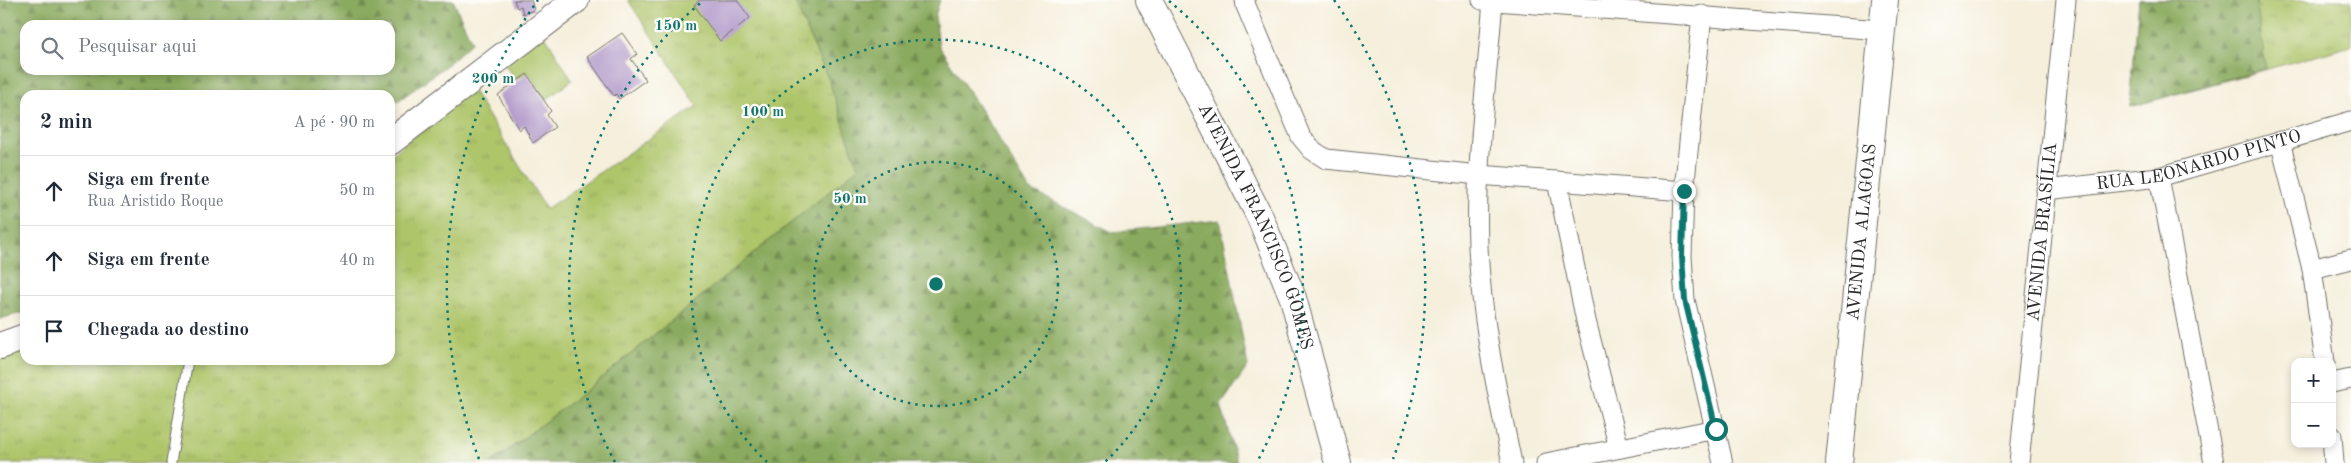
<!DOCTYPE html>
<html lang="pt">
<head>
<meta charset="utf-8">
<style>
  body { margin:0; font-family:"Old Standard TT",serif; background:#f2f2f3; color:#1f2937 }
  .controls { position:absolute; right:15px; bottom:15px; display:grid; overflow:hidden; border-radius:10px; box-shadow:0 2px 8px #0003 }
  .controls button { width:45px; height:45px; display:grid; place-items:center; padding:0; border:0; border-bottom:1px solid #e0e1e3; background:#fff; color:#1f2937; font:25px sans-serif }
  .stop { position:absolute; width:15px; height:15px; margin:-11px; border:4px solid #0f766e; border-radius:50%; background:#fff }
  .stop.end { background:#0f766e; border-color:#fff; box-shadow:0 1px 5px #0008 }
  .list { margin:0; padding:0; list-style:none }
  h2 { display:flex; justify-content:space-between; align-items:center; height:65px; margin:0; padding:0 20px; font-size:21px }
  h2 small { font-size:16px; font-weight:400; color:#747a83 }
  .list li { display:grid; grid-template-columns:32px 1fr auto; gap:15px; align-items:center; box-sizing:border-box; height:70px; padding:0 20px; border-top:1px solid #e0e1e3 }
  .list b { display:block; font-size:19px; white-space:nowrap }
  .list p { margin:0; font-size:16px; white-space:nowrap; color:#747a83 }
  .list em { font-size:16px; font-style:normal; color:#747a83 }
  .icon { flex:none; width:28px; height:28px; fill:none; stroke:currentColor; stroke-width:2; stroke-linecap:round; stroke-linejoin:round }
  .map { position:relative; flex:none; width:2351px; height:463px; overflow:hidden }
  .search { position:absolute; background:#fff; box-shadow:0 2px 8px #0003; left:20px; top:20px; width:375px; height:55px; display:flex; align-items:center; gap:12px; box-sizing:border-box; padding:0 18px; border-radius:15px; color:#747a83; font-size:19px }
  .panel { position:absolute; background:#fff; box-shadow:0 2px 8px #0003; left:20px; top:90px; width:375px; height:275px; border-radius:15px }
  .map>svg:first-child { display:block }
  .grass { fill:url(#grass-tufts); stroke:#6c784a }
  .forest { fill:url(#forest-firs); stroke:#5a6a44; fill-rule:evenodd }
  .garden { fill:#aec56a; stroke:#6c784a }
  .building { fill:#b49ccc }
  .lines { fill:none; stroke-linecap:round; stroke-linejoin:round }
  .lane-casing { stroke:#727069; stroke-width:11 }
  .street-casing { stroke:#727069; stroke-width:21 }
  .secondary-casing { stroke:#727069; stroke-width:28 }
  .lane { stroke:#fff; stroke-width:9 }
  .street { stroke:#fff; stroke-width:19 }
  .secondary { stroke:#fff; stroke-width:26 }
  .route { stroke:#0f766e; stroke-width:6 }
  .ring { fill:none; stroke:#0f766e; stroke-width:2.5; stroke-dasharray:2.5 5 }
  .labels { text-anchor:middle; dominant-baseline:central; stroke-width:4.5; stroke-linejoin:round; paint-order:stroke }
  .street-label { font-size:18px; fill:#2b2b2b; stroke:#fdfcf7 }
  .centre { fill:#0f766e; stroke:#fdfcf7; stroke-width:2.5 }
  .ring-label { font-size:15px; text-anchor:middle; font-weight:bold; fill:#0f766e; stroke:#fdfcf7; stroke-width:4.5; stroke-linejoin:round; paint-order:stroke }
</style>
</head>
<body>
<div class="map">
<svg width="2351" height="463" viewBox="0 0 2351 463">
  <defs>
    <pattern id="grass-tufts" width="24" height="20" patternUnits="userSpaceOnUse" patternTransform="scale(1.25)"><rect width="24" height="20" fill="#aec56a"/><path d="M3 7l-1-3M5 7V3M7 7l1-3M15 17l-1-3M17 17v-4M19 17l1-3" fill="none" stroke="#96a95c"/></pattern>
    <pattern id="forest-firs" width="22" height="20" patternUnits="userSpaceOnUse" patternTransform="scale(1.25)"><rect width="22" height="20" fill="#8aaa5e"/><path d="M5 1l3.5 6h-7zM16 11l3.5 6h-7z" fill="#718b4e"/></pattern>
  </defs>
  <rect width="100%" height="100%" fill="#fdfcf7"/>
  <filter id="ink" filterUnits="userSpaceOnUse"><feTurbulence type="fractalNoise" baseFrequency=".02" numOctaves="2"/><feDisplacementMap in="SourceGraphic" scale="10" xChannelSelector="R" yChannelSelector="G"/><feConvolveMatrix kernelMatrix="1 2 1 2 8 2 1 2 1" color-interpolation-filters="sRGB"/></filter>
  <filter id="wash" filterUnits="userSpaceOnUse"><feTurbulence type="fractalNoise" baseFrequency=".0096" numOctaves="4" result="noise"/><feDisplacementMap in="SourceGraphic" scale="20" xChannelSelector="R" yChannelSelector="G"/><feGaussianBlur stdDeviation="1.12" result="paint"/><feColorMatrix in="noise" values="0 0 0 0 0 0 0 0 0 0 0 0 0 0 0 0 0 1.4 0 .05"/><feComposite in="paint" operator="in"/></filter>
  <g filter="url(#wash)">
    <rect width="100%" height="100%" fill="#f5efdc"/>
    <g class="grass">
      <polygon points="628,0 794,0 830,83 858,168 587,390 491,463 0,463 0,358 25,348 25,360 390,360 390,156 472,89 546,209 697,106"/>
      <polygon points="2139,0 2351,0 2351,46 2130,107"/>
    </g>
    <g class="forest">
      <path d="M0 0H453L472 42 448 64 390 107V95H25V312L0 319ZM25 25H390V70H25Z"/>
      <polygon points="794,0 940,0 935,16 939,46 988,121 1029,189 1112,232 1220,220 1248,366 1221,405 1237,463 491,463 587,390 858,168 830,83"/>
      <polygon points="2139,0 2256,0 2266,68 2130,107"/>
    </g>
    <polygon class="garden" points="544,34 572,80 546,100 528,72 515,80 504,63"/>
    <g id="blocks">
      <g class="building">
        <polygon points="514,0 531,0 534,10 523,14 521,6 517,8"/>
        <polygon points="700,0 737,0 750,18 720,41 694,5"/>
        <polygon points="622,33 637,54 631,59 646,80 619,99 616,94 614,96 587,57"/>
        <polygon points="527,74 551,111 547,115 555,127 533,143 524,126 519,130 498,95"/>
      </g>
    </g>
  </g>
  <g filter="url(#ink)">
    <use href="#blocks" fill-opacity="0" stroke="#727069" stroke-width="1"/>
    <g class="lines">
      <defs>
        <polyline id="lane" points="171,463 188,360"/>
        <g id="street">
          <polyline points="1245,0 1246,6 1301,137 1312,150 1326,159 1479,175 1684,191"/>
          <polyline points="1482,0 1882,30"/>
          <path d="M1493 0C1487 81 1475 164 1478 246 1481 320 1497 391 1512 463"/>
          <polyline points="1702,15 1684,191 1682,257 1685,300 1723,463"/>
          <polyline points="2280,141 2312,269 2325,362"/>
          <polyline points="2159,177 2214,463"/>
          <polyline points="1557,181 1586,321 1619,448"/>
          <path id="s1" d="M2046 190 2159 177 2351 121"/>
          <polyline points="2312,269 2351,259"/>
          <polyline points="2332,383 2351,379"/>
          <polyline points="2332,436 2334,463"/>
          <polyline points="1546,463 1716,429"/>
          <path id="s2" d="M2019 463 2066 0"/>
        </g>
        <g id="secondary">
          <path id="s3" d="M1149 0 1260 217 1293 298 1338 463"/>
          <polyline points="390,142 576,0"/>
          <polyline points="0,346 25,337"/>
          <path id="s4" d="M1839 463 1885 0"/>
        </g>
      </defs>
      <use href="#lane" class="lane-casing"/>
      <use href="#street" class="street-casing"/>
      <use href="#secondary" class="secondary-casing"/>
      <use href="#lane" class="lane"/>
      <use href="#street" class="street"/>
      <use href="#secondary" class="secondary"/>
    </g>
  </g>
  <g class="lines" filter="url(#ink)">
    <polyline class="route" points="1684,191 1682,257 1685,300 1716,429"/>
  </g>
  <g class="ring">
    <circle cx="936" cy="284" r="122"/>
    <path d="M767 462A245 245 0 1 1 1105 462"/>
    <path d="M615 462A367 367 0 0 1 703 1M1169 1A367 367 0 0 1 1257 462"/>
    <path d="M479 459A489 489 0 0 1 538 0M1334 0A489 489 0 0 1 1393 459"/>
  </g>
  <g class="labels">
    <g class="street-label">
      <text stroke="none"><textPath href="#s1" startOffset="156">RUA LEONARDO PINTO</textPath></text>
      <text stroke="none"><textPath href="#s3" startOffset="251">AVENIDA FRANCISCO GOMES</textPath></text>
      <text stroke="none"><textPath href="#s4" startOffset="232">AVENIDA ALAGOAS</textPath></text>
      <text stroke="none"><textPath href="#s2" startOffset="232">AVENIDA BRASÍLIA</textPath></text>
    </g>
  </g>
  <circle cx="936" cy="284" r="8" class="centre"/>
  <g class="ring-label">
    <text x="676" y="30">150 m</text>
    <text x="493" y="83">200 m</text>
    <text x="763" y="116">100 m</text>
    <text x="850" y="203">50 m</text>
  </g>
</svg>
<div class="controls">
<button>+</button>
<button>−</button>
</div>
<div class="stop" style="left:1716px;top:429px"></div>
<div class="stop end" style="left:1684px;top:191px"></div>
<div class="search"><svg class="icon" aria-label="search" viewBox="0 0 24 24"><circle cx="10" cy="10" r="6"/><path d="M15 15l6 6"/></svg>Pesquisar aqui</div>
<section class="panel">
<h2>2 min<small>A pé · 90 m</small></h2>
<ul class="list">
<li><svg class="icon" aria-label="ahead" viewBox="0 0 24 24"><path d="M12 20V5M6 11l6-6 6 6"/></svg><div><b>Siga em frente</b><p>Rua Aristido Roque</p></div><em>50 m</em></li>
<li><svg class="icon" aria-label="ahead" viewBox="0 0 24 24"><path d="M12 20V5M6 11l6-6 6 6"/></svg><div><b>Siga em frente</b></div><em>40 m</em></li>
<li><svg class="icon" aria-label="arrive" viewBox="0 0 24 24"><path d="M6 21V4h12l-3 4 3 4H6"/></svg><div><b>Chegada ao destino</b></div></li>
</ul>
</section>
</div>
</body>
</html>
